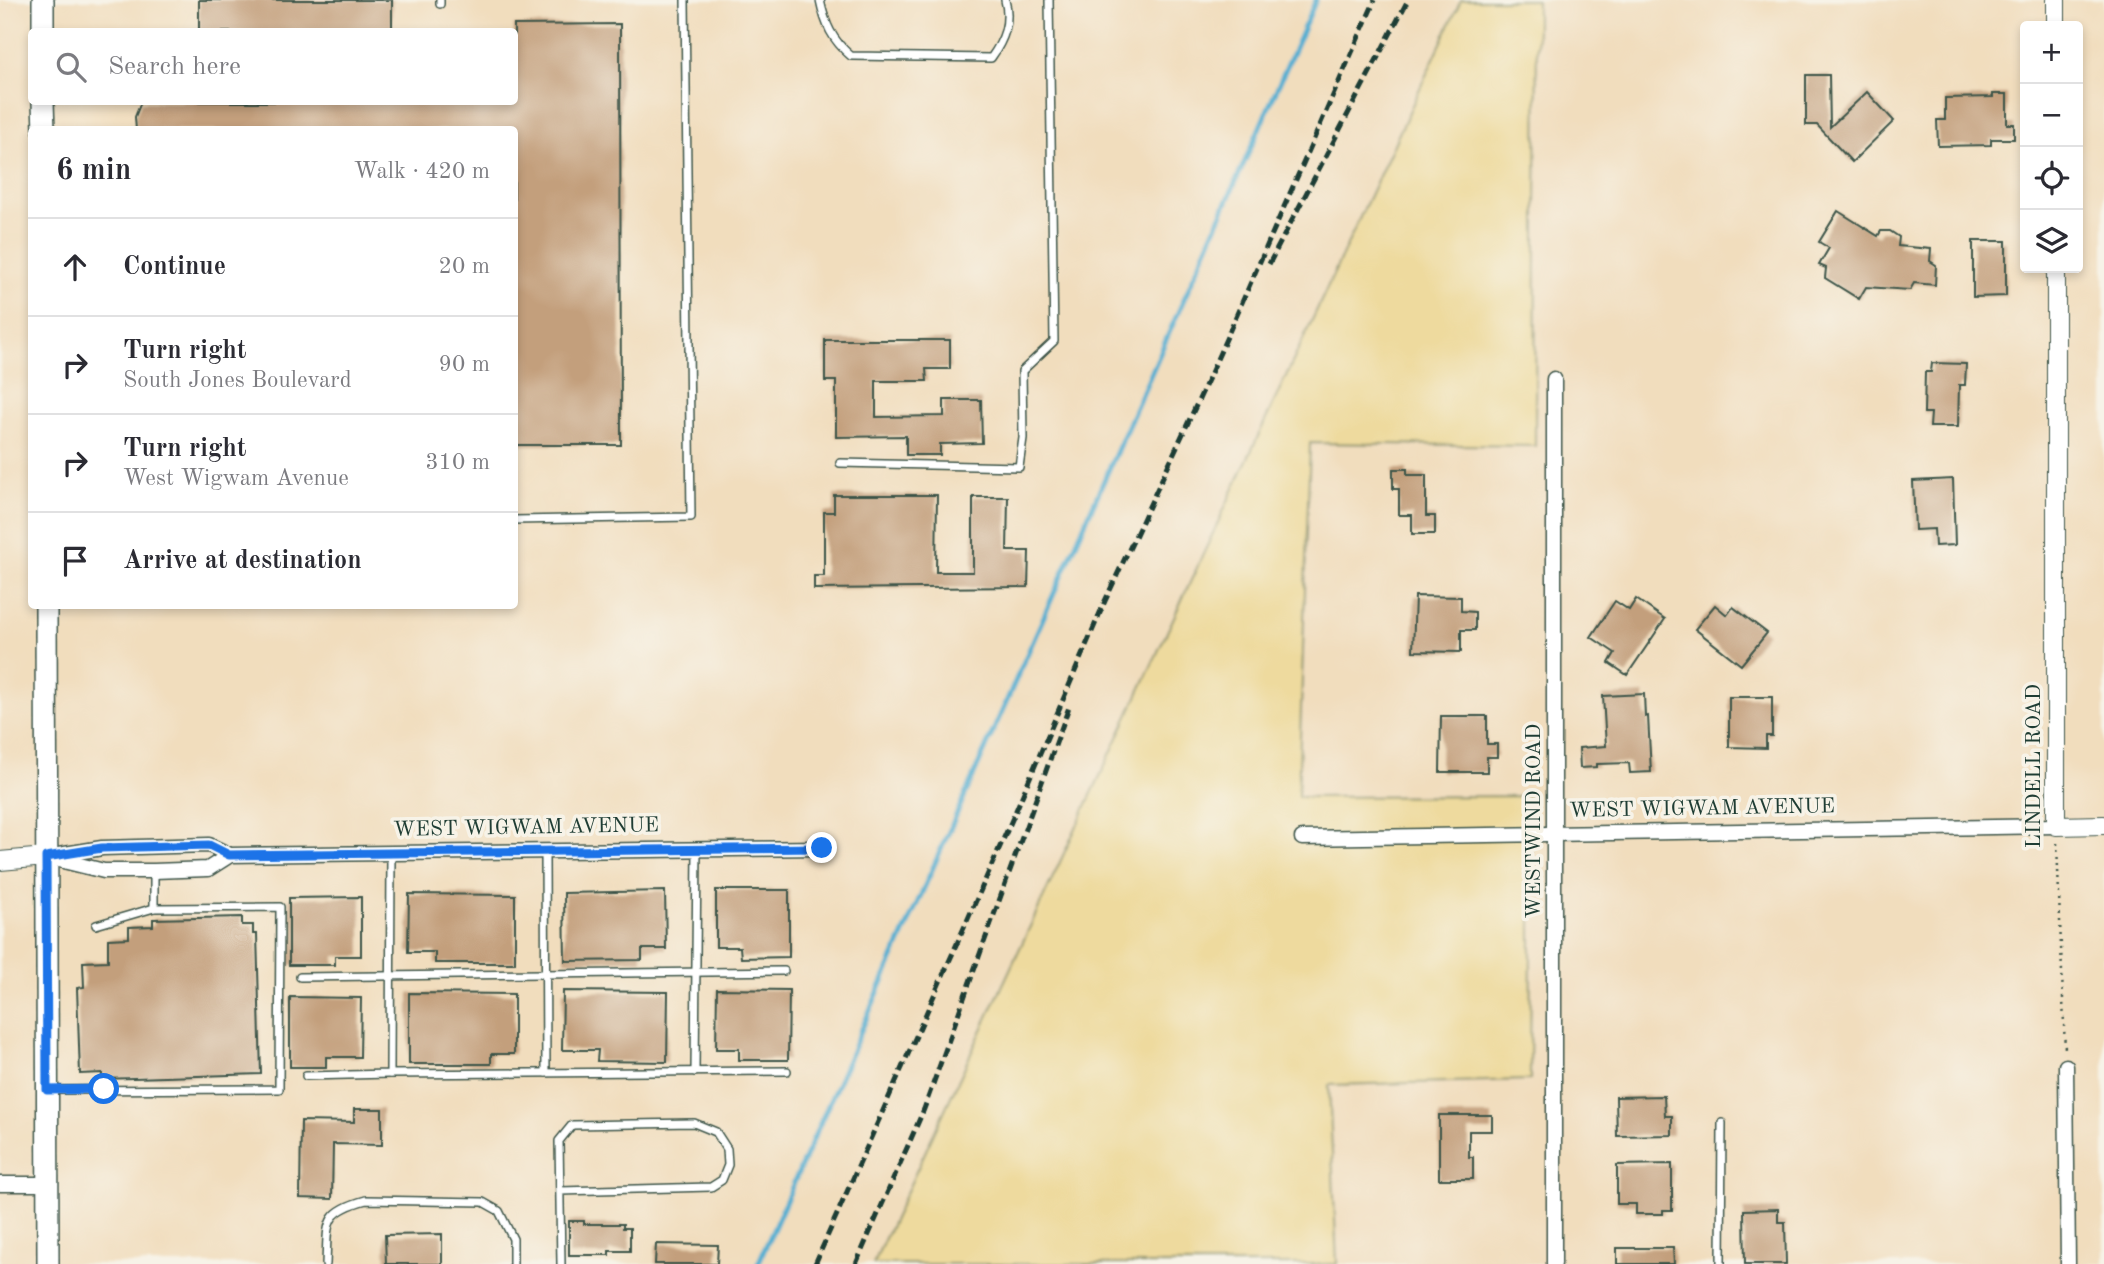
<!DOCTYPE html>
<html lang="en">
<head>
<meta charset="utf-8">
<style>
  body { margin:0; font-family:"Old Standard TT",serif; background:#f2f2f3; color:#2b2b33 }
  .controls { position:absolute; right:21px; top:21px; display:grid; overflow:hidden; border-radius:7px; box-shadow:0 4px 10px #0003 }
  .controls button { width:63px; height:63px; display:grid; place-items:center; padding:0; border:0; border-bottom:2px solid #e1e1e2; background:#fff; color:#2b2b33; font:35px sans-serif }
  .stop { position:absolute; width:21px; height:21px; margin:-16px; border:5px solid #1a73e8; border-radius:50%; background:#fff }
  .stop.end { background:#1a73e8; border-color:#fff; box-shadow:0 2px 7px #0008 }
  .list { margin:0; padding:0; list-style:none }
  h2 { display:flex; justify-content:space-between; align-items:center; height:91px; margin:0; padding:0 28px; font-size:30px }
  h2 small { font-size:23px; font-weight:400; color:#7c7c81 }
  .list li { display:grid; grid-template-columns:46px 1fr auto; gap:21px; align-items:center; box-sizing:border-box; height:98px; padding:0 28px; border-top:2px solid #e1e1e2 }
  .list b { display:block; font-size:26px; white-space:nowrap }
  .list p { margin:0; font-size:23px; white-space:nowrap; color:#7c7c81 }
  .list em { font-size:23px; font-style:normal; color:#7c7c81 }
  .icon { flex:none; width:38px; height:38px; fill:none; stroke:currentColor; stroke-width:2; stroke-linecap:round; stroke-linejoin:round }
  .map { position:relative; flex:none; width:2104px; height:1264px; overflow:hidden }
  .search { position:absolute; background:#fff; box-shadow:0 4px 10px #0003; left:28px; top:28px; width:490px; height:77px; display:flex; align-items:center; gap:18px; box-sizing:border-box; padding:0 24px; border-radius:7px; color:#7c7c81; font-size:26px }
  .panel { position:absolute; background:#fff; box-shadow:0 4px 10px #0003; left:28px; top:126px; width:490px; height:483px; border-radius:7px }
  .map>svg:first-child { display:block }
  .sand { fill:#eeda9e; stroke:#868c69; stroke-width:2 }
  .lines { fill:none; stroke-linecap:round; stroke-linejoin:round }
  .stream { stroke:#53aed1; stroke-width:5 }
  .building { fill:#c39f7b }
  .service-casing { stroke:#3e5549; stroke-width:10 }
  .minor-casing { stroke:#3e5549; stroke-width:17 }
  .tertiary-casing { stroke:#3e5549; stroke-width:20 }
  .primary-casing { stroke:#3e5549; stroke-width:24 }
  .path { stroke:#3e5549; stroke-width:2.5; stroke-dasharray:2 5; stroke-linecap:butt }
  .service { stroke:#fff; stroke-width:7 }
  .minor { stroke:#fff; stroke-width:14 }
  .tertiary { stroke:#fff; stroke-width:18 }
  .primary { stroke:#fff; stroke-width:21 }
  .rail { stroke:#1f3d34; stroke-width:5; stroke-dasharray:10 5; stroke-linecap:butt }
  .route { stroke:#1a73e8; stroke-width:9 }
  .labels { text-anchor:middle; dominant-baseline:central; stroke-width:7; stroke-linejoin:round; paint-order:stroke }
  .street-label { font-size:21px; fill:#1f3d34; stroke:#f7f3e8 }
</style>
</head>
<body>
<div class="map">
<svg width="2104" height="1264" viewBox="0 0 2104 1264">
  <rect width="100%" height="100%" fill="#f7f3e8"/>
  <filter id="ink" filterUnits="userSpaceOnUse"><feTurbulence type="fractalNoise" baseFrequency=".0143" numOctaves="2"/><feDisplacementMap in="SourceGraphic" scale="14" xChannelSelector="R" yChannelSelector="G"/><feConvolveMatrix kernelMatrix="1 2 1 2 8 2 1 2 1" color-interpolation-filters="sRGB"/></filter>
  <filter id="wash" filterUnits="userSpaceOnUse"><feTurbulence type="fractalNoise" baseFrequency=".00686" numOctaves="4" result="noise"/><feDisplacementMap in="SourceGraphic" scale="28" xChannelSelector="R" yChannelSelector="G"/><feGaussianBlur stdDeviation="1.57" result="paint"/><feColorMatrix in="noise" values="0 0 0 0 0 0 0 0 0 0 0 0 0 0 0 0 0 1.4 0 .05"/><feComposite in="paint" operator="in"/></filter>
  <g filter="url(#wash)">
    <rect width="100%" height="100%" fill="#f1ddbd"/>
    <polygon class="sand" points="1461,0 1537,0 1535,446 1310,443 1298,797 1532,796 1530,1080 1329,1085 1337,1264 873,1264"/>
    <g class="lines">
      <polyline class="stream" points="758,1264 1316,0"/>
    </g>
    <g id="blocks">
      <g class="building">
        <rect x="199" y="0" width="193" height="32"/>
        <polygon points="620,24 621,445 514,445 514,130 136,130 135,117 141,102 514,102 514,25"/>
        <polygon points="1806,75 1829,75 1830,127 1867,92 1894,121 1852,162 1817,125 1806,125"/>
        <polygon points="1993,94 2007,94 2007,124 2014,124 2014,139 1991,139 1991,145 1938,146 1937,120 1945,120 1945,98 1993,97"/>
        <polygon points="1838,211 1878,236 1881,231 1890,231 1899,237 1898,246 1931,249 1930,261 1936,265 1935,285 1914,283 1910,290 1866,287 1859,299 1825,278 1826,268 1819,265 1829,248 1819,242"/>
        <polygon points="1973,241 2006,241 2006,296 1973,297"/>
        <polygon points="825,340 950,340 950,369 926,369 927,381 876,381 876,417 944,416 944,400 981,400 982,443 940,444 940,455 906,455 906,436 836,437 836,381 825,381"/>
        <polygon points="1932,363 1966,364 1965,385 1959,385 1958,427 1930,427 1931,413 1924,413 1925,372 1931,372"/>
        <polygon points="1393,469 1407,469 1407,475 1426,475 1426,516 1435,516 1435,534 1412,534 1412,515 1399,515 1399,489 1393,489"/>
        <polygon points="1953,479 1955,545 1935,546 1934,529 1915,530 1913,481"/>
        <polygon points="834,495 937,495 936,572 973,572 973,497 1008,497 1007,551 1029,551 1028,587 814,589 814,576 824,576 824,512 834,512"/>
        <polygon points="1415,596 1461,597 1461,611 1475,612 1475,630 1461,630 1461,652 1413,651"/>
        <polygon points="1636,599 1665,619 1627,675 1609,663 1615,653 1591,637 1615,601 1629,610"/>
        <polygon points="1715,605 1727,615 1733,607 1767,633 1741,665 1695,629"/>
        <polygon points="1644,694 1645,717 1648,716 1651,772 1630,773 1629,763 1597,764 1597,767 1580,768 1579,748 1606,746 1603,696"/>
        <polygon points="1729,697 1772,697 1772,736 1766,736 1766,748 1729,747"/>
        <polygon points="1441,716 1487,716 1487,744 1497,744 1497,757 1487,757 1487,772 1440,772"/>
        <polygon points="716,890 789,890 789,957 741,958 740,947 716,947"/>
        <polygon points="665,891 666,949 642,949 642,960 565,961 564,893"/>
        <polygon points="409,894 515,895 515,963 435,963 435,952 408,952"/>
        <polygon points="361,897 361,956 335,956 335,965 289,965 289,898"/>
        <polygon points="242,917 242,925 253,925 253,934 257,934 261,1074 102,1079 102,1073 80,1074 77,988 84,987 83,962 108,961 108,939 129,938 129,927 153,926 153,919"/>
        <polygon points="717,989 789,990 788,1060 739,1060 739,1049 716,1049"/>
        <polygon points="563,991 668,992 667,1062 597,1061 598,1050 562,1050"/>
        <polygon points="409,993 514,994 514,1054 491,1054 491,1064 409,1064"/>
        <polygon points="290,997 361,998 360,1057 326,1057 326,1067 290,1067"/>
        <polygon points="1664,1096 1665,1116 1672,1116 1672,1135 1617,1136 1616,1097"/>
        <polygon points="354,1109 382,1109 382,1145 333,1144 332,1199 300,1198 301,1121 354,1122"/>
        <polygon points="1439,1115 1492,1115 1492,1131 1469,1131 1469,1157 1473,1157 1473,1179 1439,1179"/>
        <polygon points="1672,1164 1672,1210 1663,1210 1663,1214 1636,1214 1636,1204 1617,1204 1617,1165"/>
        <polygon points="1778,1209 1778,1222 1785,1222 1786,1264 1745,1264 1744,1210"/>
        <polygon points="569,1221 584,1221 584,1224 623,1224 623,1228 630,1228 630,1251 609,1251 609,1255 569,1255"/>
        <polygon points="442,1234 442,1264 386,1264 385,1235"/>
        <polygon points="656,1244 718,1245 717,1264 655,1264"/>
        <polygon points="1617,1248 1673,1248 1674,1264 1617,1264"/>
      </g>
    </g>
  </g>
  <g filter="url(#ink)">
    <use href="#blocks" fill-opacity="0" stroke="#3e5549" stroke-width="2"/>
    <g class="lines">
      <defs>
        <g id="service">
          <path d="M820 0C825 24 832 40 851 56L991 58C1004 40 1011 22 1005 0"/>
          <polyline points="440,4 440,0"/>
          <polyline points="840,463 1019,467 1023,438 1022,371 1054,341 1049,0"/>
          <polyline points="514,520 691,517 685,0"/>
          <polyline points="545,852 546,1073"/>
          <polyline points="96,925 154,908"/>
          <polyline points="300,977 784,971"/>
          <polyline points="695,1072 697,849"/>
          <polyline points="390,1074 787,1071"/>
          <polyline points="306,1076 390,1074 391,854"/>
          <polyline points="50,1090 279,1089 280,907 154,908 154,871"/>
          <polyline points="560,1191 711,1187 722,1180 728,1165 727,1149 716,1132 694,1123 572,1125 559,1141 561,1264"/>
          <path d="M326 1264C328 1224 322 1212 366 1200L483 1202 499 1211 513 1239V1264"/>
          <polyline points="1721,1264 1722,1123"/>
        </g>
        <g id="minor">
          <polyline points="1554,379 1554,1264"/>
          <polyline points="1302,838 2056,826"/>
          <polyline points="46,857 102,848 209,845 230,855 822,848"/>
          <polyline points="55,859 104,871 154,871 208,869 230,855"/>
          <polyline points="2066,1066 2068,1264"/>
          <polyline points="0,1184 47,1184"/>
        </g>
        <g id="tertiary">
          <polyline points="2056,26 2056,0"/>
          <polyline points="2056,268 2056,826 2104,825"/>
          <polyline points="0,861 46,857"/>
        </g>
        <g id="primary">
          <polyline points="43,0 43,32"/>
          <polyline points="43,102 44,130"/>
          <polyline points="46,606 48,1264"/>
        </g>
      </defs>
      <use href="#service" class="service-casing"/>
      <use href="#minor" class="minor-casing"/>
      <use href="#tertiary" class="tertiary-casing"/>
      <use href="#primary" class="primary-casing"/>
      <polyline class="path" points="2057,843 2065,1050"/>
      <use href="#service" class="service"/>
      <use href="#minor" class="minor"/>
      <use href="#tertiary" class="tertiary"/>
      <use href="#primary" class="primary"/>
      <g class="rail">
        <polyline points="1269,264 1408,0"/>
        <polyline points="815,1264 1014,815 1105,601 1207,382 1375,0"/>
        <polyline points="856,1264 924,1109 1069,707"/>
      </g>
    </g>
  </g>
  <g class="lines" filter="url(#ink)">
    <polyline class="route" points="104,1089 47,1090 46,857 102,848 209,845 229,855 822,848"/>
  </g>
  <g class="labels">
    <g class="street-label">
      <text transform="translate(2034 766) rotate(-90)">LINDELL ROAD</text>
      <text transform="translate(1702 809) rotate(-1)">WEST WIGWAM AVENUE</text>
      <text transform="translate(1534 821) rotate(-90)">WESTWIND ROAD</text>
      <text transform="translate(526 828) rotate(-1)">WEST WIGWAM AVENUE</text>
    </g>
  </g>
</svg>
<div class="controls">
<button>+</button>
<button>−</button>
<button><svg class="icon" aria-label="locate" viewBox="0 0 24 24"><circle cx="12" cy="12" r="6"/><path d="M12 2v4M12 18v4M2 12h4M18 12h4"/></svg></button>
<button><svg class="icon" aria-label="layers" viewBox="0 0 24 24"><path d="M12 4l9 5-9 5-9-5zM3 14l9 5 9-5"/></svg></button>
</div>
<div class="stop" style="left:104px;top:1089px"></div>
<div class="stop end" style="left:822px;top:848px"></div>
<div class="search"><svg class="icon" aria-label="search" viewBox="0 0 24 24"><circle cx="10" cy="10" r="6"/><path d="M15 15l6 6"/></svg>Search here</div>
<section class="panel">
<h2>6 min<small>Walk · 420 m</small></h2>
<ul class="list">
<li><svg class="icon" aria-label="ahead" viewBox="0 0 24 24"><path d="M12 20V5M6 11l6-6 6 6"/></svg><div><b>Continue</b></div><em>20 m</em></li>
<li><svg class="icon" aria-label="right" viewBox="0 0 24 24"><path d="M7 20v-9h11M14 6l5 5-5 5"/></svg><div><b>Turn right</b><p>South Jones Boulevard</p></div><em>90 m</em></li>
<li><svg class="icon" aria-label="right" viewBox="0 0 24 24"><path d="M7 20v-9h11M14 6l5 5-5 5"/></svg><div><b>Turn right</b><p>West Wigwam Avenue</p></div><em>310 m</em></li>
<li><svg class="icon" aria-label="arrive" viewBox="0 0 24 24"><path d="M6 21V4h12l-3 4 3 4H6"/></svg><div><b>Arrive at destination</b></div></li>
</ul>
</section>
</div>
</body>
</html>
